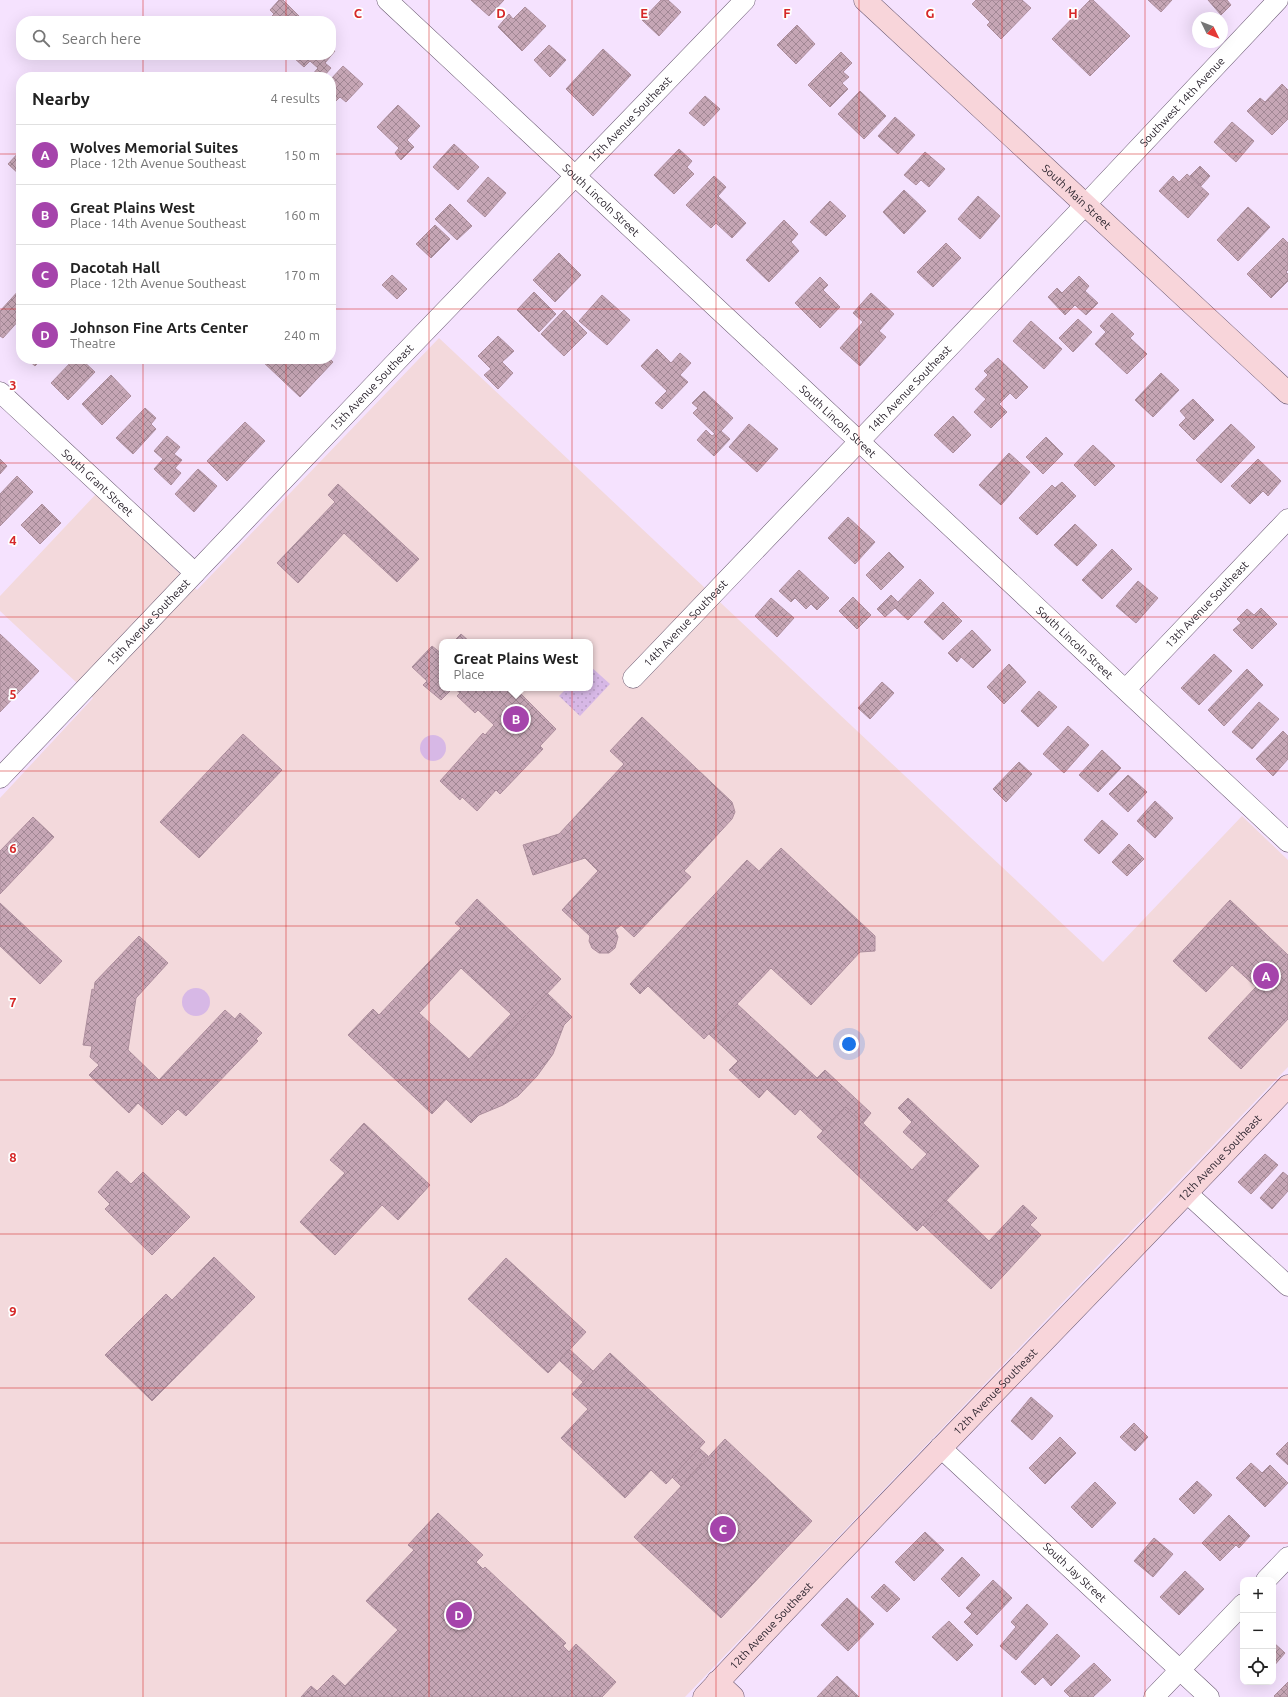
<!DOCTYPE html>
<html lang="en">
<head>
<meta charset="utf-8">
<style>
  body { margin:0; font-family:Ubuntu,sans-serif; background:#f2f2f2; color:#222 }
  .controls { position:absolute; right:12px; bottom:12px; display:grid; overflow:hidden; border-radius:8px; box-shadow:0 4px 16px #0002 }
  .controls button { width:36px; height:36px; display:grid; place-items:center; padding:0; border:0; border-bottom:1px solid #e0e0e0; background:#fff; color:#222; font:20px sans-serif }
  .compass { position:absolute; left:1192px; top:12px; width:36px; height:36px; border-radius:50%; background:#fff; box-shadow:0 4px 16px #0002; rotate:133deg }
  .you { position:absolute; left:849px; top:1044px; width:14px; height:14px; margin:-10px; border:3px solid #fff; border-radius:50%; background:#1a73e8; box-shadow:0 0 0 6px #1a73e833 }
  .badge { display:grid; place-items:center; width:26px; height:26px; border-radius:50%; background:#a544ab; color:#fff; font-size:13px; font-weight:700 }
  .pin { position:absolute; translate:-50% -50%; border:2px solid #fff; box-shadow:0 1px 4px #0006 }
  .popup { position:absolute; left:439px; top:639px; width:154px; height:52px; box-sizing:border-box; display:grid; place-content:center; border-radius:8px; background:#fff; filter:drop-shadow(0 1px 3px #0005); font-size:13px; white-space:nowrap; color:#767676 }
  .popup b { font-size:15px; color:#222 }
  .popup::after { content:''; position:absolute; left:50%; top:100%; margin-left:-8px; border:8px solid transparent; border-top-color:#fff }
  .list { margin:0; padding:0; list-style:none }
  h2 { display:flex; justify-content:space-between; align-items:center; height:52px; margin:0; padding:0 16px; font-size:17px }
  h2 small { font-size:13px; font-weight:400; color:#767676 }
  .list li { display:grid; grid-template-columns:26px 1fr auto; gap:12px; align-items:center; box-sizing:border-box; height:60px; padding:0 16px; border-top:1px solid #e0e0e0 }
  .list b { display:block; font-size:15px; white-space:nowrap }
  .list p { margin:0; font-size:13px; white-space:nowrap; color:#767676 }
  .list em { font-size:13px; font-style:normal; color:#767676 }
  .icon { flex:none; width:22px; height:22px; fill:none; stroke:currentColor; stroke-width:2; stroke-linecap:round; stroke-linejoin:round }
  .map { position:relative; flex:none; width:1288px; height:1697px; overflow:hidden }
  .search { position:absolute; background:#fff; box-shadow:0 4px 16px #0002; left:16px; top:16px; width:320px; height:44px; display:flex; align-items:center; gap:10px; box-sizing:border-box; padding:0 14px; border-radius:16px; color:#767676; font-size:15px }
  .panel { position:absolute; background:#fff; box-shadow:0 4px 16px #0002; left:16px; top:72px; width:320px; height:292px; border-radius:16px }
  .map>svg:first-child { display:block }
  .education { fill:#f3d9dc; fill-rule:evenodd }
  .grass { fill:url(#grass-dots) }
  .green { fill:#d7b8e6 }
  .building { fill:url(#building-cross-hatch); stroke:#ad8e9d; fill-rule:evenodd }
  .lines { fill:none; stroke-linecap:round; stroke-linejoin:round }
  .street-casing { stroke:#6a5a72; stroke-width:21 }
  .secondary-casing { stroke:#6a5a72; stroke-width:23 }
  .street { stroke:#fff; stroke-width:20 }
  .secondary { stroke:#f8d5da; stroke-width:22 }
  .grid { fill:none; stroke:#d62828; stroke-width:1; stroke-opacity:0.55 }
  .labels { text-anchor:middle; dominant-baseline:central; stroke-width:3.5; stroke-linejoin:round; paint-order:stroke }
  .street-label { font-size:11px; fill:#2a232d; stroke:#fff }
  .grid-label { font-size:13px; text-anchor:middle; font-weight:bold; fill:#d62828; stroke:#fff; stroke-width:3.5; stroke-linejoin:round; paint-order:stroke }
</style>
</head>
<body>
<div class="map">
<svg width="1288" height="1697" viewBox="0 0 1288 1697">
  <defs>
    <pattern id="grass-dots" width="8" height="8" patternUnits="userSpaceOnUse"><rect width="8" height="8" fill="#d7b8e6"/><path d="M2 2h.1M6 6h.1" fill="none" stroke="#b99ec6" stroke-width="1.8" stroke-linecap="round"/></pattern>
    <pattern id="building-cross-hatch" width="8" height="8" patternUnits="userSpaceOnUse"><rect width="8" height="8" fill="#c6a6b5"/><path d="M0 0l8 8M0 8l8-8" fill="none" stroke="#a18794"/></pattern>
  </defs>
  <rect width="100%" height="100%" fill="#f5e2fe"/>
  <path class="education" d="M439 338 1103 962 1242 816 1288 860V1067L685 1697H0V798L93 698 0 611V596L96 494 197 590ZM442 642H590V688H442Z"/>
  <polygon class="grass" points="590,666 610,684 580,716 559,696 567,688 590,688"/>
  <g class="green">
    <circle cx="433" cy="748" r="13"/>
    <circle cx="196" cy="1002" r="14"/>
  </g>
  <g class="building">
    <polygon points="279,0 283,0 304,21 267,21 274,14 270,10"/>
    <polygon points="471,0 504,0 489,16"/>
    <polygon points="661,0 668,0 681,12 659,36 642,20"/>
    <polygon points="976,0 1022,0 1031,8 1001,39 987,25 990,22 972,4"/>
    <polygon points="1090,0 1093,0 1130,36 1090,76 1052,39"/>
    <polygon points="1148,0 1172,0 1161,12"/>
    <polygon points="1208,0 1227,0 1231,5 1221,15"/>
    <polygon points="525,7 546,26 522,51 498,27 509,14 513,19"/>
    <polygon points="797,25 815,44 796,64 777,45"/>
    <polygon points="549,45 566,60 550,77 534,60"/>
    <polygon points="331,47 335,51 325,63 331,68 323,77 312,75 318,68 310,61 304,67 294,58 297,55 331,55"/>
    <polygon points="603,49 631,75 593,116 566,89"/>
    <polygon points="841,52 852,63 843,72 849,77 842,83 848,89 830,107 808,85"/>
    <polygon points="343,66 363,84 346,102 340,97 331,106 331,79"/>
    <polygon points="1282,84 1288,90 1288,119 1272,135 1247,111 1260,98 1265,102"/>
    <polygon points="860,91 886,116 864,139 838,114"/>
    <polygon points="705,96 720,109 704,126 689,113"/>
    <polygon points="398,105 420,126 407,140 414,147 401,160 395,153 399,148 377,127"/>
    <polygon points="895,117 915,135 898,154 878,136"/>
    <polygon points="1232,122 1254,141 1236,162 1214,142"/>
    <polygon points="454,144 479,167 458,190 433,167"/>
    <polygon points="679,149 692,161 687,167 694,174 674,194 654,175"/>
    <polygon points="21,150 21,176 8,164"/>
    <polygon points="925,152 945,169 929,187 921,180 916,185 904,175"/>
    <polygon points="1200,166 1210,176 1201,186 1190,176"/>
    <polygon points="1187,174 1209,194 1188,218 1159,191 1173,176 1179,182"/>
    <polygon points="714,176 726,187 718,196 746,223 732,238 716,223 711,228 686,205"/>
    <polygon points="488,177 506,193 485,217 467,201"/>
    <polygon points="904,190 926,211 904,234 883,212"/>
    <polygon points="978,196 1000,216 980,239 958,219"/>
    <polygon points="830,201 846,216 826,236 810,222"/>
    <polygon points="450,204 472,226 457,240 435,219"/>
    <polygon points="1248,207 1270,227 1238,261 1217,240"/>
    <polygon points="784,220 798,234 791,242 799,251 769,282 746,260"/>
    <polygon points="435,225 450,239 431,258 416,244"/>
    <polygon points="1283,238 1288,243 1288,270 1286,272 1288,274 1288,281 1271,298 1247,274"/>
    <polygon points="946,243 961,258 933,287 917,272"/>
    <polygon points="559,253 581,275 555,302 533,280"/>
    <polygon points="392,275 407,289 397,299 382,285"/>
    <polygon points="1079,276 1089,286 1085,291 1098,303 1086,315 1075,305 1065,315 1048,297 1057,288 1062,293"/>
    <polygon points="820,277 828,285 823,290 840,307 820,328 795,303"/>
    <polygon points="21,288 21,318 3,338 0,336 0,311"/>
    <polygon points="534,292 556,314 539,332 517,310"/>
    <polygon points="871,293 894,314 879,331 886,337 860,366 840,348 863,322 853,313"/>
    <polygon points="602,295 630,320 607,345 579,321"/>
    <polygon points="564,310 587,333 564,356 541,334"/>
    <polygon points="1112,313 1134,334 1130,338 1147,354 1127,374 1095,344 1106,332 1100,326"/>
    <polygon points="1078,319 1092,332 1073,352 1059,338"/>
    <polygon points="1031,321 1062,349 1044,369 1013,341"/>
    <polygon points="498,336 514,351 502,362 513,373 498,389 484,375 491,369 478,356"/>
    <polygon points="657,349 671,363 680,353 691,363 680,375 688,382 662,409 655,403 667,391 641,366"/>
    <polygon points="998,358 1028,387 1016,399 1010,393 999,404 1007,412 991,428 974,412 986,399 975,389 988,375 984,371"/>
    <polygon points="27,359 42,359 35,366"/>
    <polygon points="74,359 81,359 95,372 68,400 51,383"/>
    <polygon points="260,359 330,359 333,362 300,397"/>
    <polygon points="1161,373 1179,390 1153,417 1135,400"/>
    <polygon points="111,375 131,396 102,425 82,404"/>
    <polygon points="704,391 733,418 721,431 730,439 714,456 697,440 706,430 712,436 715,434 693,413 698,408 692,403"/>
    <polygon points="1193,399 1214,420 1194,440 1179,425 1186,418 1180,411"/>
    <polygon points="145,408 156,418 151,424 156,429 133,454 116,438"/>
    <polygon points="953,416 971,435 953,453 934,435"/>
    <polygon points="245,422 265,441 227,481 207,461"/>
    <polygon points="749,424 778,449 757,472 729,447"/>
    <polygon points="1231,424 1255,447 1221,483 1196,460"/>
    <polygon points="167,436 180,447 174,454 182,460 175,468 181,473 171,485 154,469 163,459 154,451"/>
    <polygon points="1046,437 1063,454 1043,474 1026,457"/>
    <polygon points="1093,445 1115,466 1095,486 1074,465"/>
    <polygon points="1009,453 1030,472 1001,505 979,485"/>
    <polygon points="0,459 7,466 0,474"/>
    <polygon points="1258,459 1281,481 1268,496 1263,491 1250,504 1231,486"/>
    <polygon points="198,469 217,486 194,512 175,494"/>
    <polygon points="17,476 33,492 0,526 0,494"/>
    <polygon points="1062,482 1076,496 1037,535 1019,518 1052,485 1055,488"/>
    <polygon points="338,484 419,559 397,582 344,533 298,583 277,563 335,502 328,495"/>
    <polygon points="42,504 61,523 40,544 21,525"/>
    <polygon points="848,517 875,542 855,564 828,538"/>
    <polygon points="1075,524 1097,545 1077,566 1054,545"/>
    <polygon points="1112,549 1132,569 1102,599 1082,580"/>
    <polygon points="889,552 904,567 881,590 866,575"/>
    <polygon points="799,570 829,598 817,610 811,604 806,609 795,598 791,602 779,591"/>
    <polygon points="920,579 934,593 908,620 895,608 885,617 877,609 891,595 898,602"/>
    <polygon points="1138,581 1158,598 1136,623 1116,606"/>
    <polygon points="853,597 871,615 857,629 839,611"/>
    <polygon points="771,598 794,618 777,637 755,616"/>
    <polygon points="943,602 962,621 943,640 924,622"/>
    <polygon points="1261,608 1277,624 1252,649 1233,630 1241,623 1237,619 1247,609 1254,615"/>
    <polygon points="972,630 991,650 973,668 961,657 957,662 948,653"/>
    <polygon points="0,634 39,671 0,712"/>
    <polygon points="461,634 470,642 453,642"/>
    <polygon points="432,646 442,654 442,688 453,688 441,700 423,685 427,681 412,667"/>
    <polygon points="1214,654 1232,671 1199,705 1181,688"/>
    <polygon points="1009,664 1026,682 1004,704 987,687"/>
    <polygon points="1247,669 1263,685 1224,726 1208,710"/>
    <polygon points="882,682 894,693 870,719 858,708"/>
    <polygon points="454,688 515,688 556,729 540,746 543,749 500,794 496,790 477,811 462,797 460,800 440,781 483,733 485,735 494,725 478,710 475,713 457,696 460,693"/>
    <polygon points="1039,691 1057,707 1038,727 1021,711"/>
    <polygon points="1259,702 1279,719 1252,749 1232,732"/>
    <polygon points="642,717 732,802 735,812 732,819 684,871 691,877 634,937 621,925 615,930 618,937 615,948 609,953 599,953 592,948 589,941 590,936 562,910 598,871 585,858 533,875 523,845 559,834 624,764 610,751"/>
    <polygon points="1068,726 1089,745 1064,773 1043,754"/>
    <polygon points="1283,731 1288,736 1288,759 1273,776 1256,759"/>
    <polygon points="243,734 282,770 199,858 160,822"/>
    <polygon points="1102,750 1121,768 1098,792 1079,775"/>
    <polygon points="1019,762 1032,774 1006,802 993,789"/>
    <polygon points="1128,775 1147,792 1128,812 1109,794"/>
    <polygon points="1155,801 1173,818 1155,838 1137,821"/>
    <polygon points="33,817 54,837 0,894 0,851"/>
    <polygon points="1102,820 1118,834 1099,854 1084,840"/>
    <polygon points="1129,844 1144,859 1127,876 1112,862"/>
    <polygon points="781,848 875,936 875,951 860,952 811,1005 771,968 704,1039 648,986 640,994 630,984 747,860 759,871"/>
    <path d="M477 899 561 979 432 1114 348 1035 373 1009 379 1015 461 928 455 923ZM461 968 511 1014 469 1059 419 1013Z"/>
    <polygon points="1230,900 1288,955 1288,1019 1241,1069 1208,1038 1256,987 1232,965 1206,992 1173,961"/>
    <polygon points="0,903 62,961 40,984 0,946"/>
    <polygon points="139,936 168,963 136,998 128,1050 159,1080 225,1010 235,1019 240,1013 262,1033 256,1039 258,1041 186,1116 178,1109 162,1125 138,1103 129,1113 89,1075 99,1065 90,1057 92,1046 83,1045 92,989 94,990 95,982"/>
    <polygon points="547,993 572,1017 564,1025 553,1054 537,1076 518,1096 503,1105 479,1115 471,1123 446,1099"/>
    <polygon points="737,1004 817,1078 825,1070 871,1113 863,1123 846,1107 823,1131 800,1109 795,1115 767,1089 759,1098 729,1070 738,1061 709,1034"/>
    <polygon points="908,1098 979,1166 917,1231 817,1137 846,1107 912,1170 927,1154 903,1132 912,1122 898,1108"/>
    <polygon points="364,1123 430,1185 398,1220 382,1205 335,1255 300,1222 345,1173 330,1160"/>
    <polygon points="1265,1154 1278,1165 1251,1194 1238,1182"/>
    <polygon points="117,1171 131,1184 143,1172 190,1217 152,1255 105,1209 110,1204 98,1192"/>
    <polygon points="1283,1172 1288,1176 1288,1191 1272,1209 1260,1198"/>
    <polygon points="946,1200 989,1241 1023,1205 1037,1218 1030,1225 1041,1235 991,1289 923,1225"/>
    <polygon points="214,1257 255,1297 152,1401 105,1355 166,1294 172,1300"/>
    <polygon points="506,1258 586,1332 548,1373 468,1299"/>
    <polygon points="569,1349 593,1371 583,1382 559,1360"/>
    <polygon points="610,1353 705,1442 666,1484 651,1470 625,1498 561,1438 588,1409 572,1394"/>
    <polygon points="1031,1397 1053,1416 1032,1440 1011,1421"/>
    <polygon points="1134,1423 1148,1437 1135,1451 1120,1437"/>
    <polygon points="1060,1437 1076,1453 1045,1484 1029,1468"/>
    <polygon points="725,1439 812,1521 721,1618 634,1537"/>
    <polygon points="1288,1442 1288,1465 1276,1454"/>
    <polygon points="699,1448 708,1456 681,1486 672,1477"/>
    <polygon points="1251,1463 1262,1473 1270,1465 1288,1483 1265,1507 1236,1478"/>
    <polygon points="1197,1481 1212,1495 1194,1514 1179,1499"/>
    <polygon points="1095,1482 1116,1503 1092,1528 1071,1507"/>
    <polygon points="438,1513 483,1555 476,1562 483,1569 485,1567 566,1643 563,1646 569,1652 576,1644 616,1682 602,1697 301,1697 311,1686 317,1691 333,1675 345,1686 398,1630 366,1601 414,1550 408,1545"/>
    <polygon points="1229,1515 1250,1536 1239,1548 1236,1545 1220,1561 1202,1543"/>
    <polygon points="925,1532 944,1550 914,1581 895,1562"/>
    <polygon points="1154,1538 1173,1554 1153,1577 1134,1561"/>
    <polygon points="962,1557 980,1575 959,1597 941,1579"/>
    <polygon points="1185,1571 1204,1589 1179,1615 1160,1597"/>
    <polygon points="993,1580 1012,1598 977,1635 964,1622 972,1614 966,1608"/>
    <polygon points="884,1584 900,1599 887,1612 871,1597"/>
    <polygon points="847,1598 874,1624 848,1651 821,1625"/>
    <polygon points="1027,1604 1048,1624 1016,1660 1000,1646 1016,1627 1011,1622"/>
    <polygon points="949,1621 973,1645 957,1661 932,1637"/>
    <polygon points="1057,1634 1080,1656 1051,1686 1043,1677 1035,1685 1021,1672"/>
    <polygon points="1273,1642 1285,1653 1273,1667"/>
    <polygon points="1094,1663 1111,1680 1093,1697 1070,1697 1064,1691"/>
    <polygon points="837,1676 859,1697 817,1697"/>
    <polygon points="1288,1682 1288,1697 1275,1697 1274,1696"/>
  </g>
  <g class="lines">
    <defs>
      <g id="street">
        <path id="s1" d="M387 0 1288 842"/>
        <path id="s2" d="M0 392 195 573"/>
        <path id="s3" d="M633 678 1086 204 1278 0"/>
        <path id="s4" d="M1126 689 1288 519"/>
        <path id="s5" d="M0 778 392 366 745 0"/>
        <polyline points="1187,1193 1288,1286"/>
        <path id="s6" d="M940 1447 1209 1697"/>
        <polyline points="1266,1580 1288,1557"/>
        <polyline points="1154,1697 1243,1604"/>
      </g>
      <g id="secondary">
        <path id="s7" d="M865 0 1288 393"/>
        <polyline points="717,1682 733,1697"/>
        <path id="s8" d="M704 1697C896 1491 1095 1291 1288 1086"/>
      </g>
    </defs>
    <use href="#street" class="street-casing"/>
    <use href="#secondary" class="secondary-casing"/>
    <use href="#street" class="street"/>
    <use href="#secondary" class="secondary"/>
  </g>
  <path class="grid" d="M143 0V21M286 0V21M429 0V1697M572 0V1697M716 0V1697M859 0V1697M1002 0V1697M1145 0V1697M143 55V77M286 55V77M0 154H21M331 154H1288M0 309H21M331 309H1288M143 359V1697M286 359V1697M0 463H1288M0 617H1288M0 771H1288M0 926H1288M0 1080H1288M0 1234H1288M0 1388H1288M0 1543H1288"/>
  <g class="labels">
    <g class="street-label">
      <text stroke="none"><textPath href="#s3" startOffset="796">Southwest 14th Avenue</textPath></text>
      <text stroke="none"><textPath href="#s5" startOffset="911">15th Avenue Southeast</textPath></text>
      <text stroke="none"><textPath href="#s7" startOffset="289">South Main Street</textPath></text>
      <text stroke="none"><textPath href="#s1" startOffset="293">South Lincoln Street</textPath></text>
      <text stroke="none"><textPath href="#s5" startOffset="539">15th Avenue Southeast</textPath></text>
      <text stroke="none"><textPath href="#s3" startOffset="400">14th Avenue Southeast</textPath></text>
      <text stroke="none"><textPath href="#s1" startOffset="617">South Lincoln Street</textPath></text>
      <text stroke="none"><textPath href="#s2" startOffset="133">South Grant Street</textPath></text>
      <text stroke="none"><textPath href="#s4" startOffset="117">13th Avenue Southeast</textPath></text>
      <text stroke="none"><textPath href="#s5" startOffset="215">15th Avenue Southeast</textPath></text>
      <text stroke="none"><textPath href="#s3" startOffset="76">14th Avenue Southeast</textPath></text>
      <text stroke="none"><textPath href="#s1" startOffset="941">South Lincoln Street</textPath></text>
      <text stroke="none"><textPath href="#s8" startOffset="746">12th Avenue Southeast</textPath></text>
      <text stroke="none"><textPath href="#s8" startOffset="422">12th Avenue Southeast</textPath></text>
      <text stroke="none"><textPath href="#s6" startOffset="184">South Jay Street</textPath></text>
      <text stroke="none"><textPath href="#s8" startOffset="98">12th Avenue Southeast</textPath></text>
    </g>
  </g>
  <g class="grid-label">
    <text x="358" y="18">C</text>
    <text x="501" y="18">D</text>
    <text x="644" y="18">E</text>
    <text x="787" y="18">F</text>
    <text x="930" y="18">G</text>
    <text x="1073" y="18">H</text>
    <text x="13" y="390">3</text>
    <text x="13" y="545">4</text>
    <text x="13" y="699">5</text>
    <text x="13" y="853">6</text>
    <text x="13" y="1007">7</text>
    <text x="13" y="1162">8</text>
    <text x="13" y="1316">9</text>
  </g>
</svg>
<div class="controls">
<button>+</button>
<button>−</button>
<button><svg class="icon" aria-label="locate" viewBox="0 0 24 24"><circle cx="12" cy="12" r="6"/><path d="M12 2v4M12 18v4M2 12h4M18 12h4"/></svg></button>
</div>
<svg class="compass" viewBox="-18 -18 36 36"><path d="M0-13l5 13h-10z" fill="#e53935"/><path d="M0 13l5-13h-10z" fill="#767676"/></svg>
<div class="you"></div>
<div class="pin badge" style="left:1266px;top:976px">A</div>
<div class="pin badge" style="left:516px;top:719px">B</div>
<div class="popup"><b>Great Plains West</b>Place</div>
<div class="pin badge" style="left:723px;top:1529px">C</div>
<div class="pin badge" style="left:459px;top:1615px">D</div>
<div class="search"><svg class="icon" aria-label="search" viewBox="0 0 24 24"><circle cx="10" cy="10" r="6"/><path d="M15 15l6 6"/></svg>Search here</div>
<section class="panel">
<h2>Nearby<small>4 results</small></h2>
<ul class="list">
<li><span class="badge">A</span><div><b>Wolves Memorial Suites</b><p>Place · 12th Avenue Southeast</p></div><em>150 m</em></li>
<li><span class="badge">B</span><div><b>Great Plains West</b><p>Place · 14th Avenue Southeast</p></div><em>160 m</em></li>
<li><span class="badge">C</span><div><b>Dacotah Hall</b><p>Place · 12th Avenue Southeast</p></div><em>170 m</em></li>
<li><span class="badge">D</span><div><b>Johnson Fine Arts Center</b><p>Theatre</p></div><em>240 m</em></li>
</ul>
</section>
</div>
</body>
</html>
